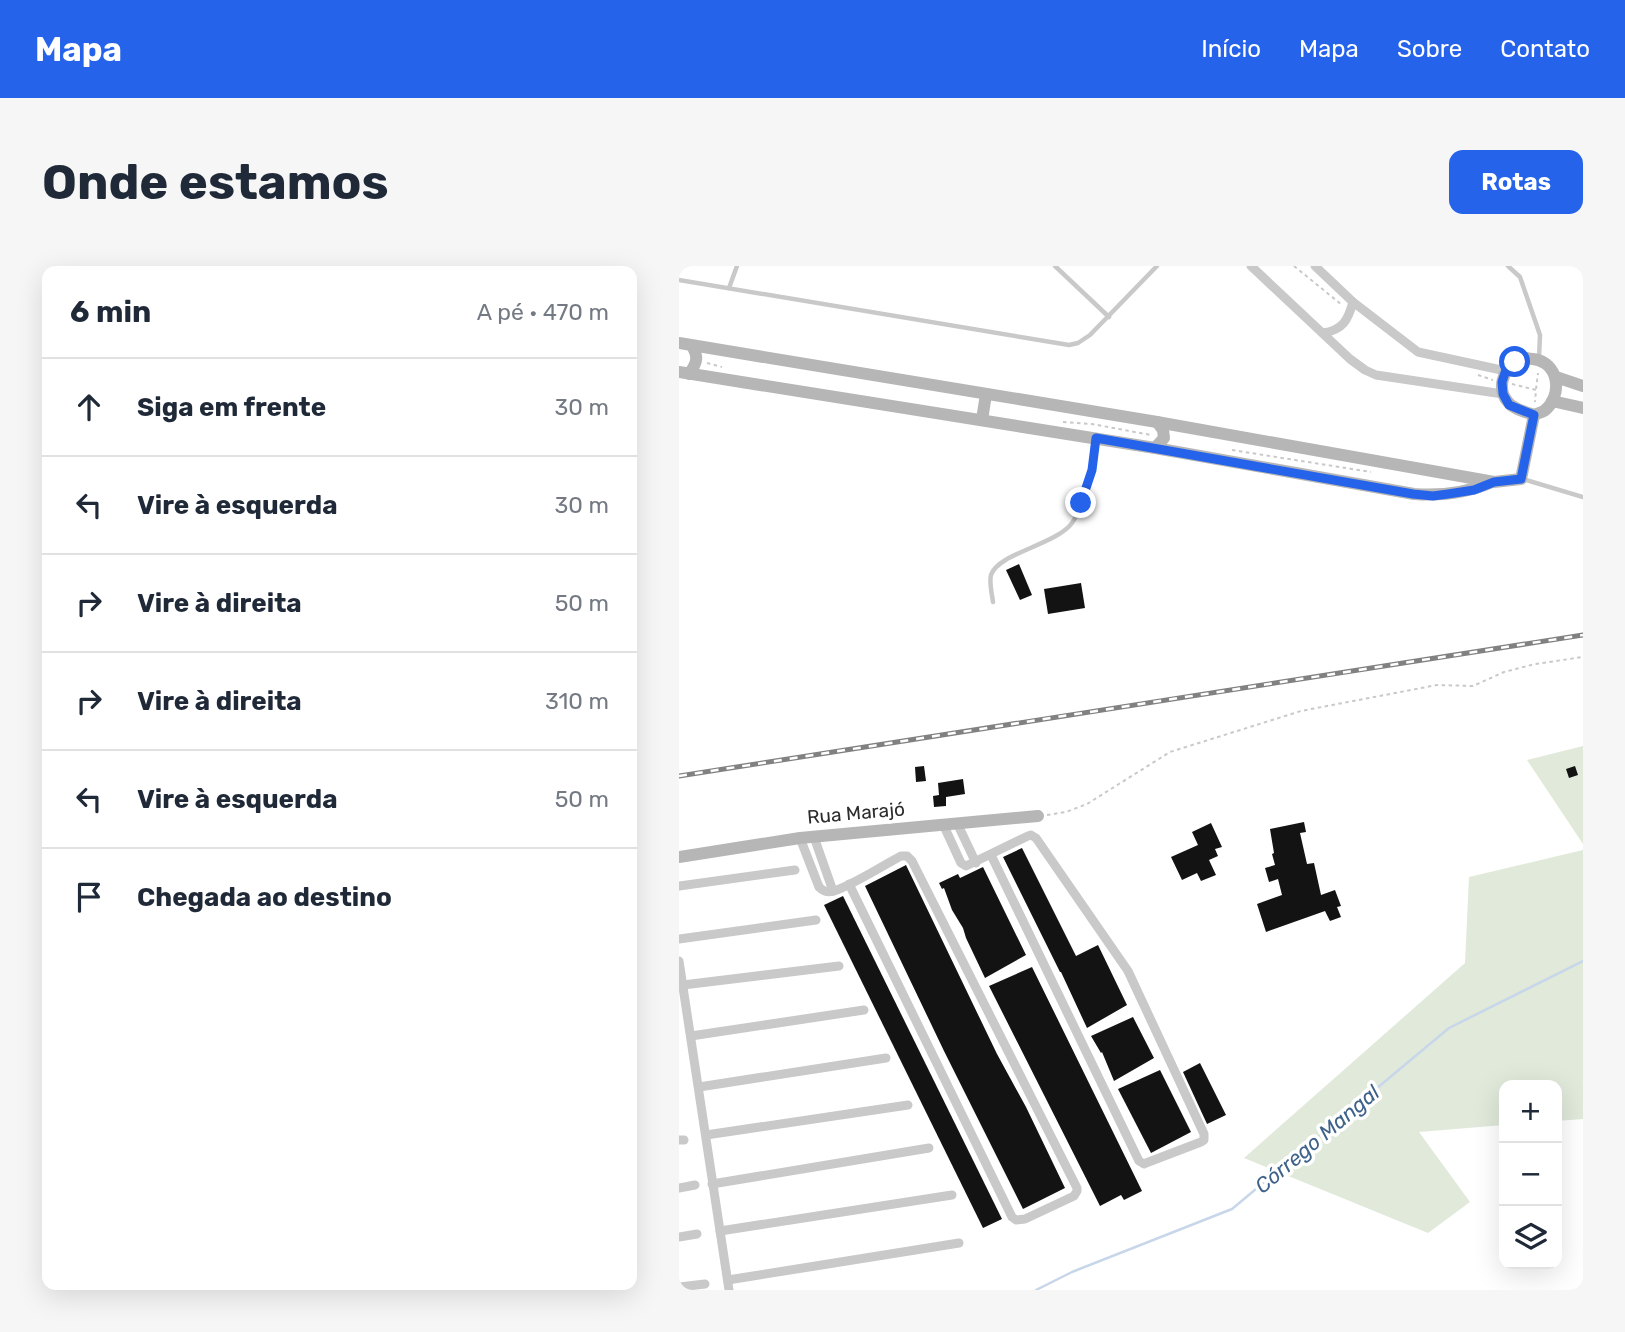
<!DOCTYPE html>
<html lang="pt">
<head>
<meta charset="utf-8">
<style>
  body { margin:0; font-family:Rubik,sans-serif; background:#f6f6f7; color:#1f2937 }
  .controls { position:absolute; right:21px; bottom:21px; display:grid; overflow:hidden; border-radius:14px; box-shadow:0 7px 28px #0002 }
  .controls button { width:63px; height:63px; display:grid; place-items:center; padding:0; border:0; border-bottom:2px solid #e0e1e3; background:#fff; color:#1f2937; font:35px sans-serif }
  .stop { position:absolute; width:21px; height:21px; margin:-16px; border:5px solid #2563eb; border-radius:50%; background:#fff }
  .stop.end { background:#2563eb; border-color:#fff; box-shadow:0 2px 7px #0008 }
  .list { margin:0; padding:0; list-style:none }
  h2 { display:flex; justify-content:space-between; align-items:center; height:91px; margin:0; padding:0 28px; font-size:30px }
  h2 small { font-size:23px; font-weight:400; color:#747a83 }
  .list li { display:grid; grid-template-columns:46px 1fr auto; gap:21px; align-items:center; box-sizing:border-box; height:98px; padding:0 28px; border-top:2px solid #e0e1e3 }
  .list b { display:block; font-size:26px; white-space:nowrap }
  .list em { font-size:23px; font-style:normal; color:#747a83 }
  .icon { flex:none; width:38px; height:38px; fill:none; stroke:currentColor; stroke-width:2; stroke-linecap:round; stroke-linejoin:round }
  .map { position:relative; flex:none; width:904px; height:1024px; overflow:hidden; border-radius:14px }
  header { display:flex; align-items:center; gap:42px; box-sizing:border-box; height:98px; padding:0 35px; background:#2563eb; color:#fff }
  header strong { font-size:33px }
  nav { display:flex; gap:38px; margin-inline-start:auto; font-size:24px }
  .intro { display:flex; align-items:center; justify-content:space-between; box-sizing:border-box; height:168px; padding:0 42px }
  h1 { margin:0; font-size:49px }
  .button { padding:18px 32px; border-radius:14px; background:#2563eb; color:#fff; font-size:24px; font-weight:700 }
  main { display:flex; gap:42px; padding:0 42px }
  aside { flex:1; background:#fff; border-radius:14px; box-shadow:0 7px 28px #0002 }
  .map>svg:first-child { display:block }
  .green { fill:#e0e9da }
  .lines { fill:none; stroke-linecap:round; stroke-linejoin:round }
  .stream { stroke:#c7d7e9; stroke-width:2.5 }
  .building { fill:#131313 }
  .path { stroke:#c9c9c9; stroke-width:2; stroke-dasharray:3.5 3.5; stroke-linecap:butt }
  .lane { stroke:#c9c9c9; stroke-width:4.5 }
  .street { stroke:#c9c9c9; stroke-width:9 }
  .secondary { stroke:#b6b6b6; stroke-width:12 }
  .rail-casing { stroke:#818181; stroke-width:5 }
  .rail { stroke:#fff; stroke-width:2.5; stroke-dasharray:8; stroke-linecap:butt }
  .route { stroke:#2563eb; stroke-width:9 }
  .labels { text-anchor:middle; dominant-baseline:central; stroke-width:7; stroke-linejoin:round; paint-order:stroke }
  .street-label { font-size:19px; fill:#2c2c2c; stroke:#fff }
  .water-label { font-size:21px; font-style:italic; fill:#3f628a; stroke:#fff }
</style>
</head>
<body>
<header>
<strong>Mapa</strong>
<nav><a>Início</a><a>Mapa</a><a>Sobre</a><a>Contato</a></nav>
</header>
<div class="intro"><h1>Onde estamos</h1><a class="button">Rotas</a></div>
<main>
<aside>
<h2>6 min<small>A pé · 470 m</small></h2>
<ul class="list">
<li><svg class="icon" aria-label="ahead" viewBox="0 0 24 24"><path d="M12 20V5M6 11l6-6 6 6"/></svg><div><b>Siga em frente</b></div><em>30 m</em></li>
<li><svg class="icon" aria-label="left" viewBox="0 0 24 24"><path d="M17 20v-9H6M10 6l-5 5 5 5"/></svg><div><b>Vire à esquerda</b></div><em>30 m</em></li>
<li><svg class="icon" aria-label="right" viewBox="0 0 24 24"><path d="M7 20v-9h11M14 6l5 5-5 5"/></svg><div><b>Vire à direita</b></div><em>50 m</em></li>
<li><svg class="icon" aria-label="right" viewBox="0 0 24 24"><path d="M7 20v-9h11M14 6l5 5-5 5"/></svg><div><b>Vire à direita</b></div><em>310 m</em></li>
<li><svg class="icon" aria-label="left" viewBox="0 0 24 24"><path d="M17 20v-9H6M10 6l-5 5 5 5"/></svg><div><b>Vire à esquerda</b></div><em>50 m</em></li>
<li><svg class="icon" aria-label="arrive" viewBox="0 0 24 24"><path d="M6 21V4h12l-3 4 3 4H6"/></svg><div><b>Chegada ao destino</b></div></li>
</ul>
</aside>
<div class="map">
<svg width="904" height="1024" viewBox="0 0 904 1024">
  <rect width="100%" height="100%" fill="#fff"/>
  <g class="green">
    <polygon points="904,480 904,578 848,494"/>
    <polygon points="904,584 904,853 878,855 878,819 825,819 825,859 740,866 791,936 749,967 565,892 786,697 790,611"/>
  </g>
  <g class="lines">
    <polyline class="stream" points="357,1024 393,1006 553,943 770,762 904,695"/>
  </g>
  <g class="building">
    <polygon points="340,298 353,329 341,334 327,304"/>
    <polygon points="402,317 406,342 369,348 365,323"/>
    <polygon points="245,500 247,515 237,516 236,501"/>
    <polygon points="896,500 899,509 890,512 887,503"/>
    <polygon points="284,513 286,528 267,531 267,540 255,541 254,530 260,529 259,517"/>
    <polygon points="625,556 627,566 621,567 628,598 635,597 642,629 656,624 662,640 658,641 662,651 651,655 646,645 587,666 578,638 603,629 599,613 590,616 586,602 596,599 593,588 595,587 591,563"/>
    <polygon points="532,557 543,581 536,583 539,590 530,594 537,609 522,615 518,607 503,614 492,591 519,579 513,566"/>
    <polygon points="343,582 397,690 419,679 448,739 408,762 382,706 381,706 324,591"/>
    <polygon points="227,599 318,788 347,841 386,922 344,943 265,785 186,620"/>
    <polygon points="304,601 347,689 306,712 287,672 284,662 273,644 265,622 263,623 260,617 279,608 281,612"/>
    <polygon points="164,630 323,953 304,962 145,639"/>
    <polygon points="353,701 463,925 445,934 442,929 421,940 310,720"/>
    <polygon points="454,751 475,792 435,815 423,786 422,787 412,770"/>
    <polygon points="521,797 547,849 528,858 504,806"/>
    <polygon points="481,804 512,866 472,887 439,823"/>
  </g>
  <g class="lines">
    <g class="path">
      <polyline points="615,0 663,39"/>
      <polyline points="28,97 43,101"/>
      <polyline points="799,109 814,114"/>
      <polyline points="833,118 857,124 856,136"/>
      <polyline points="857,123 859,107"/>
      <polyline points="384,156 413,158 472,169"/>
      <polyline points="553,184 692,206"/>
      <polyline points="368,549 387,546 408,538 491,486 622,445 758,419 794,420 825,406 856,398 904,391"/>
    </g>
    <g class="lane">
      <polyline points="376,0 430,51"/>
      <polyline points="829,0 841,11 861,69 860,92"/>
      <polyline points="0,14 390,79 399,77 411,69 478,0"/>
      <polyline points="50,22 58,0"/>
      <polyline points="844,213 904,231"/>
      <path d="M314 336C313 328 310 317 312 309 319 287 377 279 393 257 408 236 414 198 417 173"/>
    </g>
    <g class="street">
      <polyline points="572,0 671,93 686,104 697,109 824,128"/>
      <polyline points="636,0 674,36 739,86 827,105"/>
      <path d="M644 67C664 64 669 54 674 36"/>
      <polyline points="278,557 297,597"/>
      <polyline points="264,558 282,597 287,600 349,570 352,569 357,572 449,705 525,868 525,874 522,876 467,897 465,898 460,895 312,589"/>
      <polyline points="135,571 154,625"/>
      <path d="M121 572 140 621C145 626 149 627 155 625 174 619 203 600 222 590H228L233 595 398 922V925L395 930 346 953 337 954 333 951 170 618"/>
      <polyline points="0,620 116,604"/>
      <polyline points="0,673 137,654"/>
      <polyline points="0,695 50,1024"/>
      <polyline points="4,719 160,700"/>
      <polyline points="12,770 185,744"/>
      <polyline points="20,821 207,792"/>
      <polyline points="27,869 229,839"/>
      <polyline points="0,874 5,874"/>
      <polyline points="33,918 250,882"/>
      <polyline points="0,922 16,919"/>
      <polyline points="41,965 273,929"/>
      <polyline points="0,971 18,968"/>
      <polyline points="49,1014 280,977"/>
      <polyline points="0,1021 26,1018"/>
    </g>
    <g class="secondary">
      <polyline points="0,77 478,156 815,216 842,213 855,149"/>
      <path d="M848 92C852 93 856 93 859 94 881 101 883 131 865 145 863 146 857 148 855 149 847 146 834 143 829 136 818 124 823 104 837 96 840 94 844 93 848 92Z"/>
      <path d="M0 106 476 182 735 228C762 230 788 227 813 216"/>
      <path d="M10 108C18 97 20 91 13 80"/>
      <polyline points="877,111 904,120"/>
      <polyline points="873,135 904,142"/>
      <polyline points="303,154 307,128"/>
      <polyline points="476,182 485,172 484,164 478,156"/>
      <polyline points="0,591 121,572 359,550"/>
    </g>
    <defs>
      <polyline id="rail" points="0,510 904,369"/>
    </defs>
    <use href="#rail" class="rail-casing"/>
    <use href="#rail" class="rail"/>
  </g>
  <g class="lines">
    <polyline class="route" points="402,237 413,204 417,172 734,228 754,230 769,228 795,224 815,216 842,213 855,149 830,139 824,128 823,116 827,104 836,96"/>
  </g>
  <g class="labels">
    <g class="street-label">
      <text transform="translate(177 547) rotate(-5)">Rua Marajó</text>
    </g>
    <g class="water-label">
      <text transform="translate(638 873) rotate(-40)">Córrego Mangal</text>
    </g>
  </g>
</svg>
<div class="controls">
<button>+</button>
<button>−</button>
<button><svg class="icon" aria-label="layers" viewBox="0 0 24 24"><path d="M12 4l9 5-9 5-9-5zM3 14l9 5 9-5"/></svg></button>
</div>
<div class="stop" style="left:836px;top:96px"></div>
<div class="stop end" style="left:402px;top:237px"></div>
</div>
</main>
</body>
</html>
